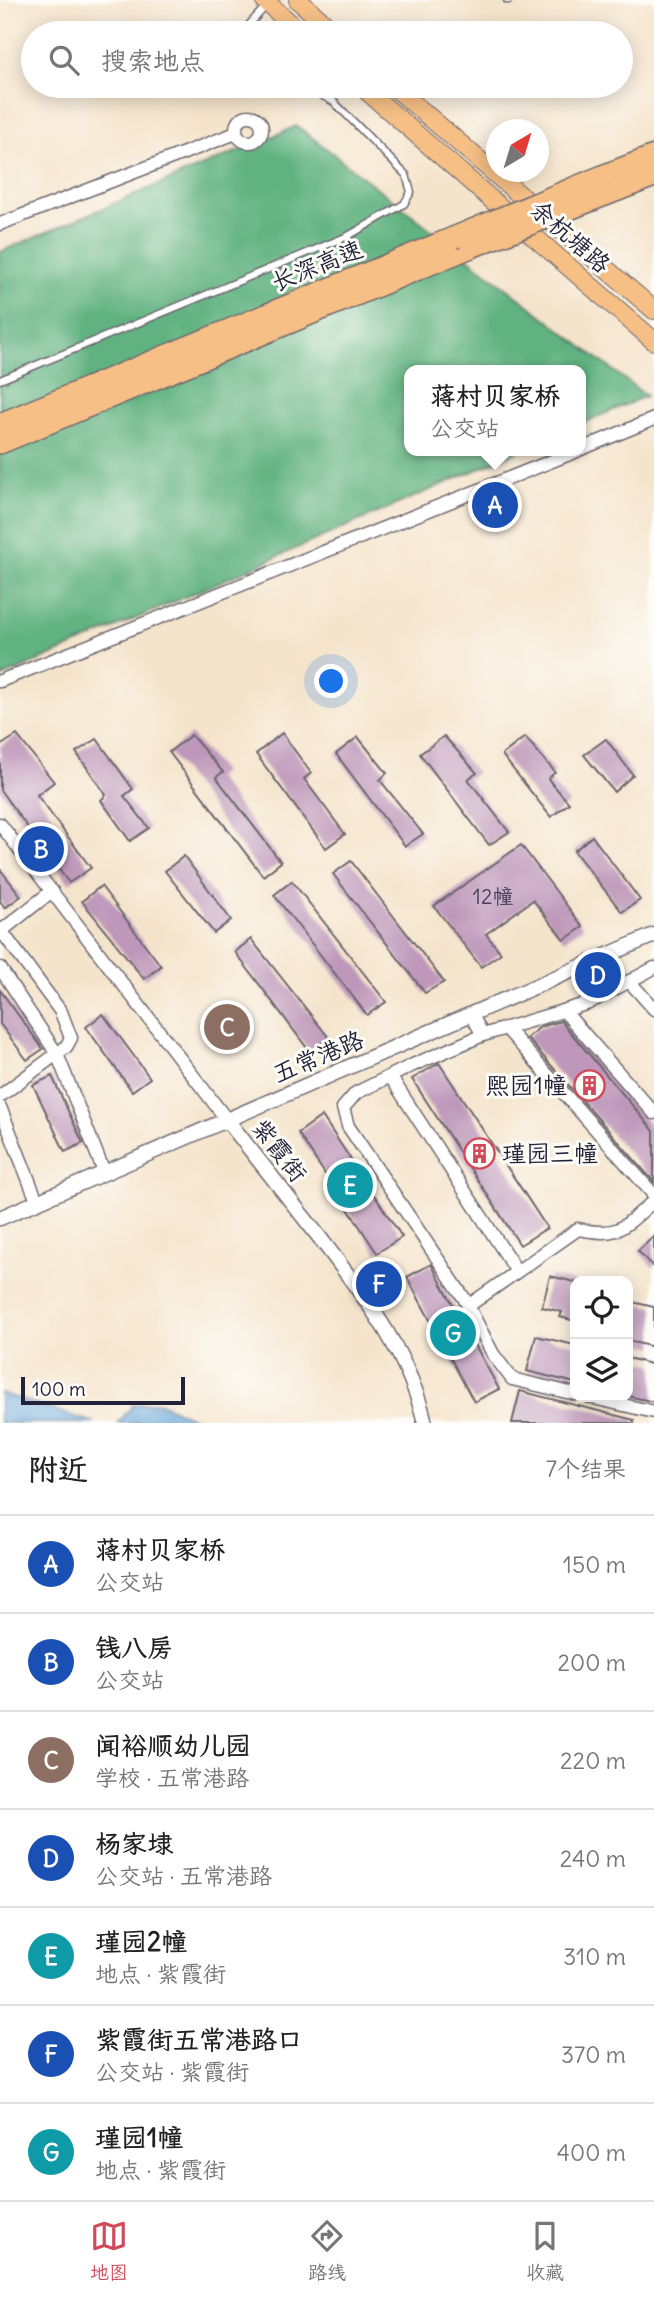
<!DOCTYPE html>
<html lang="zh">
<head>
<meta charset="utf-8">
<style>
  body { margin:0; font-family:Delius,"LXGW WenKai TC",sans-serif; background:#f6f6f6; color:#222 }
  .controls { position:absolute; right:21px; bottom:21px; display:grid; overflow:hidden; border-radius:14px; box-shadow:0 4px 18px #0003 }
  .controls button { width:63px; height:63px; display:grid; place-items:center; padding:0; border:0; border-bottom:2px solid #e0e0e0; background:#fff; color:#222; font:35px sans-serif }
  .compass { position:absolute; left:486px; top:119px; width:63px; height:63px; border-radius:50%; background:#fff; box-shadow:0 4px 18px #0003; rotate:38deg }
  .scale { position:absolute; left:21px; bottom:18px; width:164px; box-sizing:border-box; padding-left:7px; border:4px solid #22223b; border-top:0; font-size:19px; line-height:24px; white-space:nowrap; color:#22223b; -webkit-text-stroke:5px #fdfcf7; paint-order:stroke }
  .you { position:absolute; left:332px; top:682px; width:24px; height:24px; margin:-18px; border:5px solid #fff; border-radius:50%; background:#1a73e8; box-shadow:0 0 0 10px #1a73e833 }
  .badge { display:grid; place-items:center; width:46px; height:46px; border-radius:50%; background:#d1495b; color:#fff; font-size:23px; font-weight:700 }
  .pin { position:absolute; translate:-50% -50%; border:4px solid #fff; box-shadow:0 2px 7px #0006 }
  .popup { position:absolute; left:404px; top:365px; width:182px; height:91px; box-sizing:border-box; display:grid; place-content:center; border-radius:14px; background:#fff; filter:drop-shadow(0 2px 5px #0005); font-size:23px; white-space:nowrap; color:#767676 }
  .popup b { font-size:26px; color:#222 }
  .popup::after { content:''; position:absolute; left:50%; top:100%; margin-left:-14px; border:14px solid transparent; border-top-color:#fff }
  .list { margin:0; padding:0; list-style:none }
  h2 { display:flex; justify-content:space-between; align-items:center; height:91px; margin:0; padding:0 28px; font-size:30px }
  h2 small { font-size:23px; font-weight:400; color:#767676 }
  .list li { display:grid; grid-template-columns:46px 1fr auto; gap:21px; align-items:center; box-sizing:border-box; height:98px; padding:0 28px; border-top:2px solid #e0e0e0 }
  .list b { display:block; font-size:26px; white-space:nowrap }
  .list p { margin:0; font-size:23px; white-space:nowrap; color:#767676 }
  .list em { font-size:23px; font-style:normal; color:#767676 }
  .icon { flex:none; width:38px; height:38px; fill:none; stroke:currentColor; stroke-width:2; stroke-linecap:round; stroke-linejoin:round }
  .map { position:relative; flex:none; width:654px; height:1423px; overflow:hidden }
  .search { position:absolute; background:#fff; box-shadow:0 4px 18px #0003; left:21px; right:21px; top:21px; height:77px; display:flex; align-items:center; gap:18px; box-sizing:border-box; padding:0 24px; border-radius:38px; color:#767676; font-size:26px }
  .sheet { height:777px; background:#fff }
  nav { display:flex; justify-content:space-around; align-items:center; box-sizing:border-box; height:98px; border-top:2px solid #e0e0e0; background:#fff; font-size:19px; color:#767676 }
  nav a { display:grid; justify-items:center; gap:4px }
  nav .on { color:#d1495b }
  .map>svg:first-child { display:block }
  .forest { fill:#60b280; stroke:#416a5e; stroke-width:2 }
  .water { fill:#66a5d8; stroke:#44648a; stroke-width:2 }
  .building { fill:#be97ba }
  .lines { fill:none; stroke-linecap:round; stroke-linejoin:round }
  .service-casing { stroke:#6c666e; stroke-width:9 }
  .minor-casing { stroke:#6c666e; stroke-width:15 }
  .tertiary-casing { stroke:#6c666e; stroke-width:17 }
  .primary-casing { stroke:#6c666e; stroke-width:20 }
  .motorway-casing { stroke:#6c666e; stroke-width:24 }
  .service { stroke:#fff; stroke-width:6 }
  .minor { stroke:#fff; stroke-width:12 }
  .tertiary { stroke:#fff; stroke-width:14 }
  .primary { stroke:#f5bf86; stroke-width:18 }
  .motorway { stroke:#f5bf86; stroke-width:21 }
  .motorway-bridge-casing { stroke:#6c666e; stroke-width:24; stroke-linecap:butt }
  .motorway-bridge { stroke:#f5bf86; stroke-width:21 }
  .labels { text-anchor:middle; dominant-baseline:central; stroke-width:6; stroke-linejoin:round; paint-order:stroke }
  .number-label { font-size:21px; fill:#493f5b }
  .street-label { font-size:24px; fill:#22223b; stroke:#fdfcf7 }
  .poi-label { font-size:24px; fill:#22223b; stroke:#fdfcf7; text-anchor:end }
</style>
</head>
<body>
<div class="map">
<svg width="654" height="1423" viewBox="0 0 654 1423">
  <rect width="100%" height="100%" fill="#fdfcf7"/>
  <filter id="ink" filterUnits="userSpaceOnUse"><feTurbulence type="fractalNoise" baseFrequency=".0143" numOctaves="2"/><feDisplacementMap in="SourceGraphic" scale="14" xChannelSelector="R" yChannelSelector="G"/><feConvolveMatrix kernelMatrix="1 2 1 2 8 2 1 2 1" color-interpolation-filters="sRGB"/></filter>
  <filter id="wash" filterUnits="userSpaceOnUse"><feTurbulence type="fractalNoise" baseFrequency=".00686" numOctaves="4" result="noise"/><feDisplacementMap in="SourceGraphic" scale="28" xChannelSelector="R" yChannelSelector="G"/><feGaussianBlur stdDeviation="1.57" result="paint"/><feColorMatrix in="noise" values="0 0 0 0 0 0 0 0 0 0 0 0 0 0 0 0 0 1.4 0 .05"/><feComposite in="paint" operator="in"/></filter>
  <g filter="url(#wash)">
    <rect width="100%" height="100%" fill="#f5e4cc"/>
    <polygon class="forest" points="297,126 646,396 581,424 581,370 409,370 409,451 519,451 0,678 0,252"/>
    <g class="water">
      <polygon points="0,1393 95,1423 0,1423"/>
      <polygon points="158,1402 204,1423 118,1423 133,1405"/>
    </g>
    <g id="blocks">
      <g class="building">
        <polygon points="282,733 311,773 304,779 345,834 326,848 256,754"/>
        <polygon points="17,735 54,782 37,795 91,868 69,883 0,790 0,746"/>
        <polygon points="191,735 223,772 216,777 281,862 263,876 169,752"/>
        <polygon points="444,736 477,773 468,779 509,832 489,845 420,754"/>
        <polygon points="358,737 387,773 380,780 423,834 405,846 336,754"/>
        <polygon points="525,737 555,772 548,779 569,803 551,817 502,755"/>
        <polygon points="97,739 133,789 124,796 149,828 130,841 101,800 106,795 76,752"/>
        <polygon points="606,739 633,775 614,792 584,755"/>
        <polygon points="592,836 640,900 622,912 574,851"/>
        <polygon points="521,845 583,927 564,940 533,900 486,934 501,953 481,967 434,906"/>
        <polygon points="184,856 231,920 214,933 165,871"/>
        <polygon points="351,861 444,982 425,993 333,874"/>
        <polygon points="0,869 21,896 5,908 0,901"/>
        <polygon points="292,881 386,1002 367,1015 274,895"/>
        <polygon points="101,886 161,966 144,979 82,901"/>
        <polygon points="251,939 329,1038 310,1052 235,952"/>
        <polygon points="0,990 43,1049 27,1060 0,1024"/>
        <polygon points="103,1014 150,1078 132,1091 86,1027"/>
        <polygon points="561,1021 654,1131 654,1182 527,1038 540,1027"/>
        <polygon points="439,1063 547,1228 520,1245 412,1079"/>
        <polygon points="52,1076 83,1143 65,1152 33,1085"/>
        <polygon points="322,1116 402,1237 377,1253 298,1133"/>
        <polygon points="654,1236 654,1268 638,1251"/>
        <polygon points="431,1264 499,1389 474,1402 407,1277"/>
        <polygon points="550,1276 575,1282 575,1321 560,1317 562,1312 542,1307"/>
        <polygon points="628,1301 654,1307 654,1347 628,1341"/>
        <polygon points="536,1336 575,1345 575,1383 527,1371"/>
        <polygon points="628,1358 654,1365 654,1402 628,1396"/>
        <polygon points="520,1391 634,1420 634,1423 512,1423"/>
      </g>
    </g>
  </g>
  <g filter="url(#ink)">
    <use href="#blocks" fill-opacity="0" stroke="#6c666e" stroke-width="2"/>
    <g class="lines">
      <defs>
        <g id="service">
          <polyline points="507,0 509,0"/>
          <polyline points="251,33 247,27 266,6"/>
          <polyline points="0,380 348,236 404,204 411,192 406,175 334,102 305,86"/>
        </g>
        <g id="minor">
          <circle cx="249" cy="129" r="13"/>
          <polyline points="0,224 236,133"/>
          <polyline points="581,449 654,419"/>
          <polyline points="0,681 577,451"/>
          <polyline points="0,824 227,1120"/>
          <polyline points="0,929 61,1012 71,1038 66,1047 0,1096"/>
          <polyline points="0,932 52,891"/>
          <polyline points="0,968 57,1054 104,1172"/>
          <polyline points="629,981 654,1009"/>
          <polyline points="564,1011 654,1113"/>
          <polyline points="471,1014 483,1035"/>
          <polyline points="506,1028 654,1195"/>
          <polyline points="390,1076 516,1270"/>
          <polyline points="0,1107 37,1201"/>
          <path d="M468 1306 578 1229C621 1238 622 1227 654 1201"/>
          <polyline points="575,1394 512,1379 493,1354 464,1298 348,1126 343,1108 356,1093 413,1065 483,1035 589,1003 654,968"/>
          <polyline points="589,1397 654,1412"/>
        </g>
        <g id="tertiary">
          <path d="M227 1120C258 1159 289 1199 320 1238 364 1296 408 1351 425 1423"/>
          <polyline points="0,1218 654,935"/>
        </g>
        <g id="primary">
          <polyline points="264,0 301,33"/>
          <polyline points="298,0 335,33"/>
          <polyline points="361,86 654,341"/>
          <polyline points="393,86 654,310"/>
        </g>
        <g id="motorway">
          <polyline points="605,175 654,156"/>
          <polyline points="618,190 654,176"/>
          <polyline points="0,424 453,238"/>
          <polyline points="0,443 471,247"/>
        </g>
      </defs>
      <use href="#service" class="service-casing"/>
      <use href="#minor" class="minor-casing"/>
      <use href="#tertiary" class="tertiary-casing"/>
      <use href="#primary" class="primary-casing"/>
      <use href="#motorway" class="motorway-casing"/>
      <use href="#service" class="service"/>
      <use href="#minor" class="minor"/>
      <use href="#tertiary" class="tertiary"/>
      <use href="#primary" class="primary"/>
      <use href="#motorway" class="motorway"/>
      <defs>
        <g id="motorway-bridge">
          <polyline points="453,238 605,175"/>
          <polyline points="471,247 618,190"/>
        </g>
      </defs>
      <use href="#motorway-bridge" class="motorway-bridge-casing"/>
      <use href="#motorway-bridge" class="motorway-bridge"/>
    </g>
  </g>
  <defs>
    <symbol id="building-ring" viewBox="-11 -11 22 22"><circle r="9.5" fill="#fdfcf7" stroke="#d1495b" stroke-width="1.5"/><path d="M-4-6H4V6H1V3H-1V6H-4ZM-2.5-4.3h1.7v1.8h-1.7ZM.8-4.3h1.7v1.8H.8ZM-2.5-1h1.7V.8h-1.7ZM.8-1h1.7V.8H.8Z" fill="#d1495b"/></symbol>
  </defs>
  <g fill-rule="evenodd">
    <use href="#building-ring" x="572" y="1068" width="35" height="35"/>
    <use href="#building-ring" x="462" y="1136" width="35" height="35"/>
  </g>
  <g class="labels">
    <g class="number-label">
      <text x="493" y="896">12幢</text>
    </g>
    <g class="street-label">
      <text transform="translate(571 236) rotate(41)">余杭塘路</text>
      <text transform="translate(317 265) rotate(-22)">长深高速</text>
      <text transform="translate(318 1056) rotate(-23)">五常港路</text>
      <text transform="translate(280 1150) rotate(52)">紫霞街</text>
    </g>
    <g class="poi-label">
      <text x="567" y="1085">熙园1幢</text>
      <text x="502" y="1153" text-anchor="start">瑾园三幢</text>
    </g>
  </g>
</svg>
<div class="controls">
<button><svg class="icon" aria-label="locate" viewBox="0 0 24 24"><circle cx="12" cy="12" r="6"/><path d="M12 2v4M12 18v4M2 12h4M18 12h4"/></svg></button>
<button><svg class="icon" aria-label="layers" viewBox="0 0 24 24"><path d="M12 4l9 5-9 5-9-5zM3 14l9 5 9-5"/></svg></button>
</div>
<svg class="compass" viewBox="-18 -18 36 36"><path d="M0-13l5 13h-10z" fill="#e53935"/><path d="M0 13l5-13h-10z" fill="#767676"/></svg>
<div class="scale">100 m</div>
<div class="you"></div>
<div class="pin badge" style="left:495px;top:505px;background:#1a4fb4">A</div>
<div class="popup"><b>蒋村贝家桥</b>公交站</div>
<div class="pin badge" style="left:41px;top:849px;background:#1a4fb4">B</div>
<div class="pin badge" style="left:227px;top:1027px;background:#8d6e63">C</div>
<div class="pin badge" style="left:598px;top:975px;background:#1a4fb4">D</div>
<div class="pin badge" style="left:350px;top:1185px;background:#0f9aa8">E</div>
<div class="pin badge" style="left:379px;top:1284px;background:#1a4fb4">F</div>
<div class="pin badge" style="left:453px;top:1333px;background:#0f9aa8">G</div>
<div class="search"><svg class="icon" aria-label="search" viewBox="0 0 24 24"><circle cx="10" cy="10" r="6"/><path d="M15 15l6 6"/></svg>搜索地点</div>
</div>
<section class="sheet">
<h2>附近<small>7个结果</small></h2>
<ul class="list">
<li><span class="badge" style="background:#1a4fb4">A</span><div><b>蒋村贝家桥</b><p>公交站</p></div><em>150 m</em></li>
<li><span class="badge" style="background:#1a4fb4">B</span><div><b>钱八房</b><p>公交站</p></div><em>200 m</em></li>
<li><span class="badge" style="background:#8d6e63">C</span><div><b>闻裕顺幼儿园</b><p>学校 · 五常港路</p></div><em>220 m</em></li>
<li><span class="badge" style="background:#1a4fb4">D</span><div><b>杨家埭</b><p>公交站 · 五常港路</p></div><em>240 m</em></li>
<li><span class="badge" style="background:#0f9aa8">E</span><div><b>瑾园2幢</b><p>地点 · 紫霞街</p></div><em>310 m</em></li>
<li><span class="badge" style="background:#1a4fb4">F</span><div><b>紫霞街五常港路口</b><p>公交站 · 紫霞街</p></div><em>370 m</em></li>
<li><span class="badge" style="background:#0f9aa8">G</span><div><b>瑾园1幢</b><p>地点 · 紫霞街</p></div><em>400 m</em></li>
</ul>
</section>
<nav>
<a class="on"><svg class="icon" aria-label="map" viewBox="0 0 24 24"><path d="M3 6l6-2 6 2 6-2v14l-6 2-6-2-6 2zM9 4v14M15 6v14"/></svg>地图</a>
<a><svg class="icon" aria-label="directions" viewBox="0 0 24 24"><path d="M12 3l9 9-9 9-9-9zM9 14v-3h6M13 9l2 2-2 2"/></svg>路线</a>
<a><svg class="icon" aria-label="saved" viewBox="0 0 24 24"><path d="M7 4h10v16l-5-4-5 4z"/></svg>收藏</a>
</nav>
</body>
</html>
